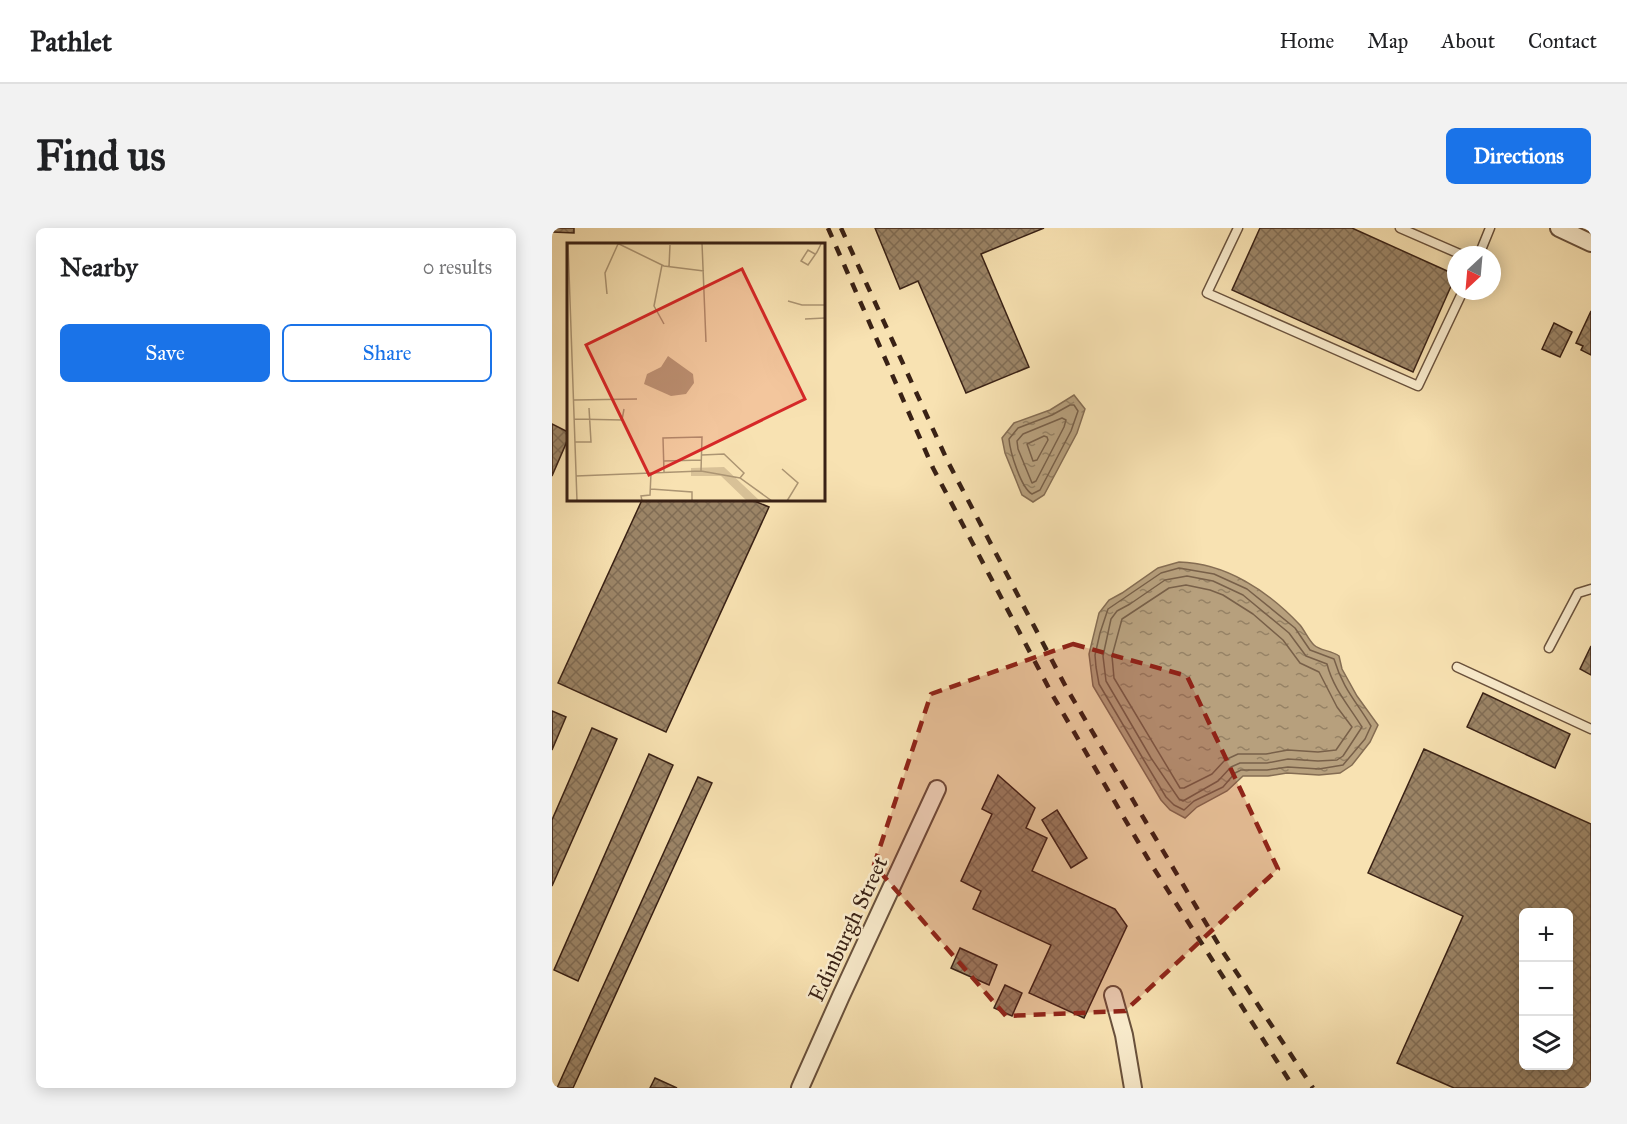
<!DOCTYPE html>
<html lang="en">
<head>
<meta charset="utf-8">
<style>
  body { margin:0; font-family:"IM FELL Great Primer",serif; background:#f2f2f2; color:#202124 }
  .controls { position:absolute; right:18px; bottom:18px; display:grid; overflow:hidden; border-radius:9px; box-shadow:0 3px 15px #0003 }
  .controls button { width:54px; height:54px; display:grid; place-items:center; padding:0; border:0; border-bottom:2px solid #e0e0e0; background:#fff; color:#202124; font:30px sans-serif }
  .compass { position:absolute; left:895px; top:18px; width:54px; height:54px; border-radius:50%; background:#fff; box-shadow:0 3px 15px #0003; rotate:206deg }
  .list { margin:0; padding:0; list-style:none }
  h2 { display:flex; justify-content:space-between; align-items:center; height:78px; margin:0; padding:0 24px; font-size:26px }
  h2 small { font-size:20px; font-weight:400; color:#757577 }
  .actions { display:flex; gap:12px; padding:18px 24px }
  .actions a { flex:1; padding:14px 0; border:2px solid #1a73e8; border-radius:9px; text-align:center; font-size:21px; color:#1a73e8 }
  .actions .main { background:#1a73e8; color:#fff }
  .icon { flex:none; width:33px; height:33px; fill:none; stroke:currentColor; stroke-width:2; stroke-linecap:round; stroke-linejoin:round }
  .map { position:relative; flex:none; width:1039px; height:860px; overflow:hidden; border-radius:9px }
  header { display:flex; align-items:center; gap:36px; box-sizing:border-box; height:84px; padding:0 30px; background:#fff; border-bottom:2px solid #e0e0e0 }
  header strong { font-size:28px }
  nav { display:flex; gap:33px; margin-inline-start:auto; font-size:21px }
  .intro { display:flex; align-items:center; justify-content:space-between; box-sizing:border-box; height:144px; padding:0 36px }
  h1 { margin:0; font-size:42px }
  .button { padding:15px 27px; border-radius:9px; background:#1a73e8; color:#fff; font-size:21px; font-weight:700 }
  main { display:flex; gap:36px; padding:0 36px }
  aside { flex:1; background:#fff; border-radius:9px; box-shadow:0 3px 15px #0003 }
  .map>svg:first-child { display:block }
  .water { fill:url(#water-ripples); stroke:#856d53; stroke-width:1.5 }
  .lines { fill:none; stroke-linecap:round; stroke-linejoin:round }
  .shore { stroke:#786049; stroke-width:1.5 }
  .building { fill:url(#building-cross-hatch); stroke:#392115; stroke-width:1.5; fill-rule:evenodd }
  .lane-casing { stroke:#69513c; stroke-width:11 }
  .street-casing { stroke:#69513c; stroke-width:20 }
  .lane { stroke:#faeccd; stroke-width:8 }
  .street { stroke:#faeccd; stroke-width:16 }
  .rail { stroke:#392115; stroke-width:4.5; stroke-dasharray:10 10; stroke-linecap:butt }
  .marked { fill:#8f2418; fill-opacity:0.2; stroke:#8f2418; stroke-width:4.5; stroke-dasharray:12 8; stroke-linejoin:round }
  .labels { text-anchor:middle; dominant-baseline:central; stroke-width:5; stroke-linejoin:round; paint-order:stroke }
  .street-label { font-size:22px; fill:#392115; stroke:#faeccd }
  .inset-road { fill:none; stroke:#ac9573; stroke-width:1.5 }
  .view { fill:#d62828; fill-opacity:0.15; stroke:#d62828; stroke-width:3 }
  .inset-edge { fill:none; stroke:#392115; stroke-width:3 }
</style>
</head>
<body>
<header>
<strong>Pathlet</strong>
<nav><a>Home</a><a>Map</a><a>About</a><a>Contact</a></nav>
</header>
<div class="intro"><h1>Find us</h1><a class="button">Directions</a></div>
<main>
<aside>
<h2>Nearby<small>0 results</small></h2>
<ul class="list">
</ul>
<div class="actions"><a class="main">Save</a><a>Share</a></div>
</aside>
<div class="map">
<svg width="1039" height="860" viewBox="0 0 1039 860">
  <defs>
    <pattern id="water-ripples" width="26" height="14" patternUnits="userSpaceOnUse" patternTransform="scale(1.5)"><rect width="26" height="14" fill="#b7a07d"/><path d="M2 4q2-2 4 0t4 0M15 11q2-2 4 0t4 0" fill="none" stroke="#968265"/></pattern>
    <pattern id="building-cross-hatch" width="8" height="8" patternUnits="userSpaceOnUse" patternTransform="scale(1.5)"><rect width="8" height="8" fill="#9c8567"/><path d="M0 0l8 8M0 8l8-8" fill="none" stroke="#806c54"/></pattern>
  </defs>
  <rect width="100%" height="100%" fill="#f8e2b2"/>
  <filter id="stains"><feTurbulence type="fractalNoise" baseFrequency=".00333" numOctaves="4"/><feColorMatrix values="0 0 0 0 .2 0 0 0 0 .09 0 0 0 0 .02 0 0 0 .5 -.17"/></filter>
  <radialGradient id="worn" r=".72"><stop offset=".6" stop-color="#630" stop-opacity="0"/><stop offset="1" stop-color="#630" stop-opacity=".3"/></radialGradient>
  <g class="water">
    <polygon points="522,167 533,181 525,205 492,267 481,274 470,267 453,225 450,210 462,195 498,182"/>
    <path d="M627 334C674 335 716 363 748 397 753 403 756 411 762 417 768 423 779 422 787 428L790 441 805 468 826 497 818 514 800 537 788 545 767 547 735 545 716 548H691L675 563 645 579 633 590 618 582 609 572 541 458 537 426 547 385 557 372 570 365 606 340Z"/>
  </g>
  <g class="lines">
    <g class="shore">
      <path d="M518 177H522L526 183 519 203 488 262 480 266C469 260 458 224 457 211L466 200 500 187Z"/>
      <polygon points="510,190 514,192 512,199 484,253 480,255 466,221 465,213 471,206"/>
      <polygon points="492,208 495,209 496,212 485,232 481,233 475,216"/>
      <path d="M627 340 662 346 695 361 743 400 758 422 782 431C791 461 804 473 819 498L813 511 791 537 767 541 736 539 715 542H689L683 545 671 559 642 573 632 582 622 577 614 569 593 534 547 456 544 439 543 427 548 405 556 381 609 345Z"/>
      <path d="M635 348 661 353 691 367 737 405 754 428 775 436C781 460 797 478 810 499L791 528 785 532 766 533 736 531 715 535H688L679 539 666 553 631 573 627 571 599 530 554 453 551 428 559 391 565 383 578 376 613 352Z"/>
      <polygon points="634,357 658,362 671,367 701,386 731,412 748,435 767,444 785,479 800,499 784,522 766,524 736,522 714,526 686,526 673,532 660,546 632,560 628,560 562,450 560,428 570,391 617,360"/>
    </g>
  </g>
  <g class="building">
    <polygon points="0,0 22,0 22,5 0,4"/>
    <polygon points="323,0 492,0 429,26 477,139 414,165 366,53 348,61"/>
    <polygon points="708,0 800,0 904,47 861,144 680,62"/>
    <polygon points="1039,83 1039,127 1029,122 1031,118 1024,115"/>
    <polygon points="1002,95 1020,104 1008,129 990,121"/>
    <polygon points="0,196 16,204 16,211 0,248"/>
    <polygon points="90,272 200,272 217,279 114,504 6,455"/>
    <polygon points="1039,418 1039,447 1028,441"/>
    <polygon points="931,465 1018,506 1003,540 915,499"/>
    <polygon points="0,483 14,489 0,522"/>
    <polygon points="40,500 65,511 0,658 0,592"/>
    <path d="M872 521 1039 596V860H902L845 835 911 688 816 645ZM972 684H1017V838H972Z"/>
    <polygon points="97,526 121,537 26,753 2,742"/>
    <polygon points="446,547 483,580 474,600 495,610 480,643 563,681 575,698 532,790 477,765 499,717 421,681 429,663 409,653 440,586 430,581"/>
    <polygon points="146,549 160,555 21,860 5,860"/>
    <polygon points="505,582 535,630 519,640 490,592"/>
    <polygon points="408,720 445,737 437,757 399,740"/>
    <polygon points="453,757 470,765 460,788 442,780"/>
    <polygon points="103,850 125,860 98,860"/>
  </g>
  <g class="lines">
    <defs>
      <g id="lane">
        <polyline points="686,0 655,65 866,158 911,63"/>
        <polyline points="848,0 910,27"/>
        <polyline points="927,27 938,0"/>
        <polyline points="997,420 1026,365 1039,361"/>
        <polyline points="905,439 1039,501"/>
      </g>
      <g id="street">
        <polyline points="1007,0 1039,15"/>
        <polyline points="561,767 572,807 581,860"/>
        <polyline points="248,860 289,768 385,561"/>
      </g>
    </defs>
    <use href="#lane" class="lane-casing"/>
    <use href="#street" class="street-casing"/>
    <use href="#lane" class="lane"/>
    <use href="#street" class="street"/>
    <g class="rail">
      <polyline points="276,0 381,240 501,468 599,636 742,860"/>
      <polyline points="289,0 396,234 515,461 671,724 761,860"/>
    </g>
  </g>
  <path class="marked" d="M521 416 635 448 726 641 573 783 454 788 322 637 379 466Z"/>
  <g class="labels">
    <g class="street-label">
      <text transform="translate(296 701) rotate(-65)">Edinburgh Street</text>
    </g>
  </g>
  <g transform="translate(15 15)">
    <rect width="258" height="258" fill="#f8e2b2"/>
    <path d="M157 224 193 258H180L154 233H124V225Z" fill="#d8c197"/>
    <path d="M101 113 126 131 127 140 119 151 104 153 77 141 80 131 94 124Z" fill="#b7a07d"/>
    <path class="inset-road" d="M1 0 10 258M50 0 97 23 137 28M135 0 139 99M248 11 241 7 234 18 241 22 250 9 254 1M95 22 87 63 97 81M102 24 103 2M40 51 38 30 51 1M221 58 235 62H258M238 76 258 75M7 157 70 156M7 176 55 177 57 166M8 199H24L22 165M135 212 157 211 177 230 173 235M97 218 135 217M215 226 231 240 220 258M97 229 96 195 135 194 134 228M9 233 134 228 173 235 205 258M84 246 125 249V258M75 258 74 253 83 252 84 230"/>
    <path class="view" d="M175 26 238 156 82 232 19 102Z"/>
    <rect width="258" height="258" class="inset-edge"/>
  </g>
  <rect width="100%" height="100%" filter="url(#stains)"/>
  <rect width="100%" height="100%" fill="url(#worn)"/>
</svg>
<div class="controls">
<button>+</button>
<button>−</button>
<button><svg class="icon" aria-label="layers" viewBox="0 0 24 24"><path d="M12 4l9 5-9 5-9-5zM3 14l9 5 9-5"/></svg></button>
</div>
<svg class="compass" viewBox="-18 -18 36 36"><path d="M0-13l5 13h-10z" fill="#e53935"/><path d="M0 13l5-13h-10z" fill="#757577"/></svg>
</div>
</main>
</body>
</html>
